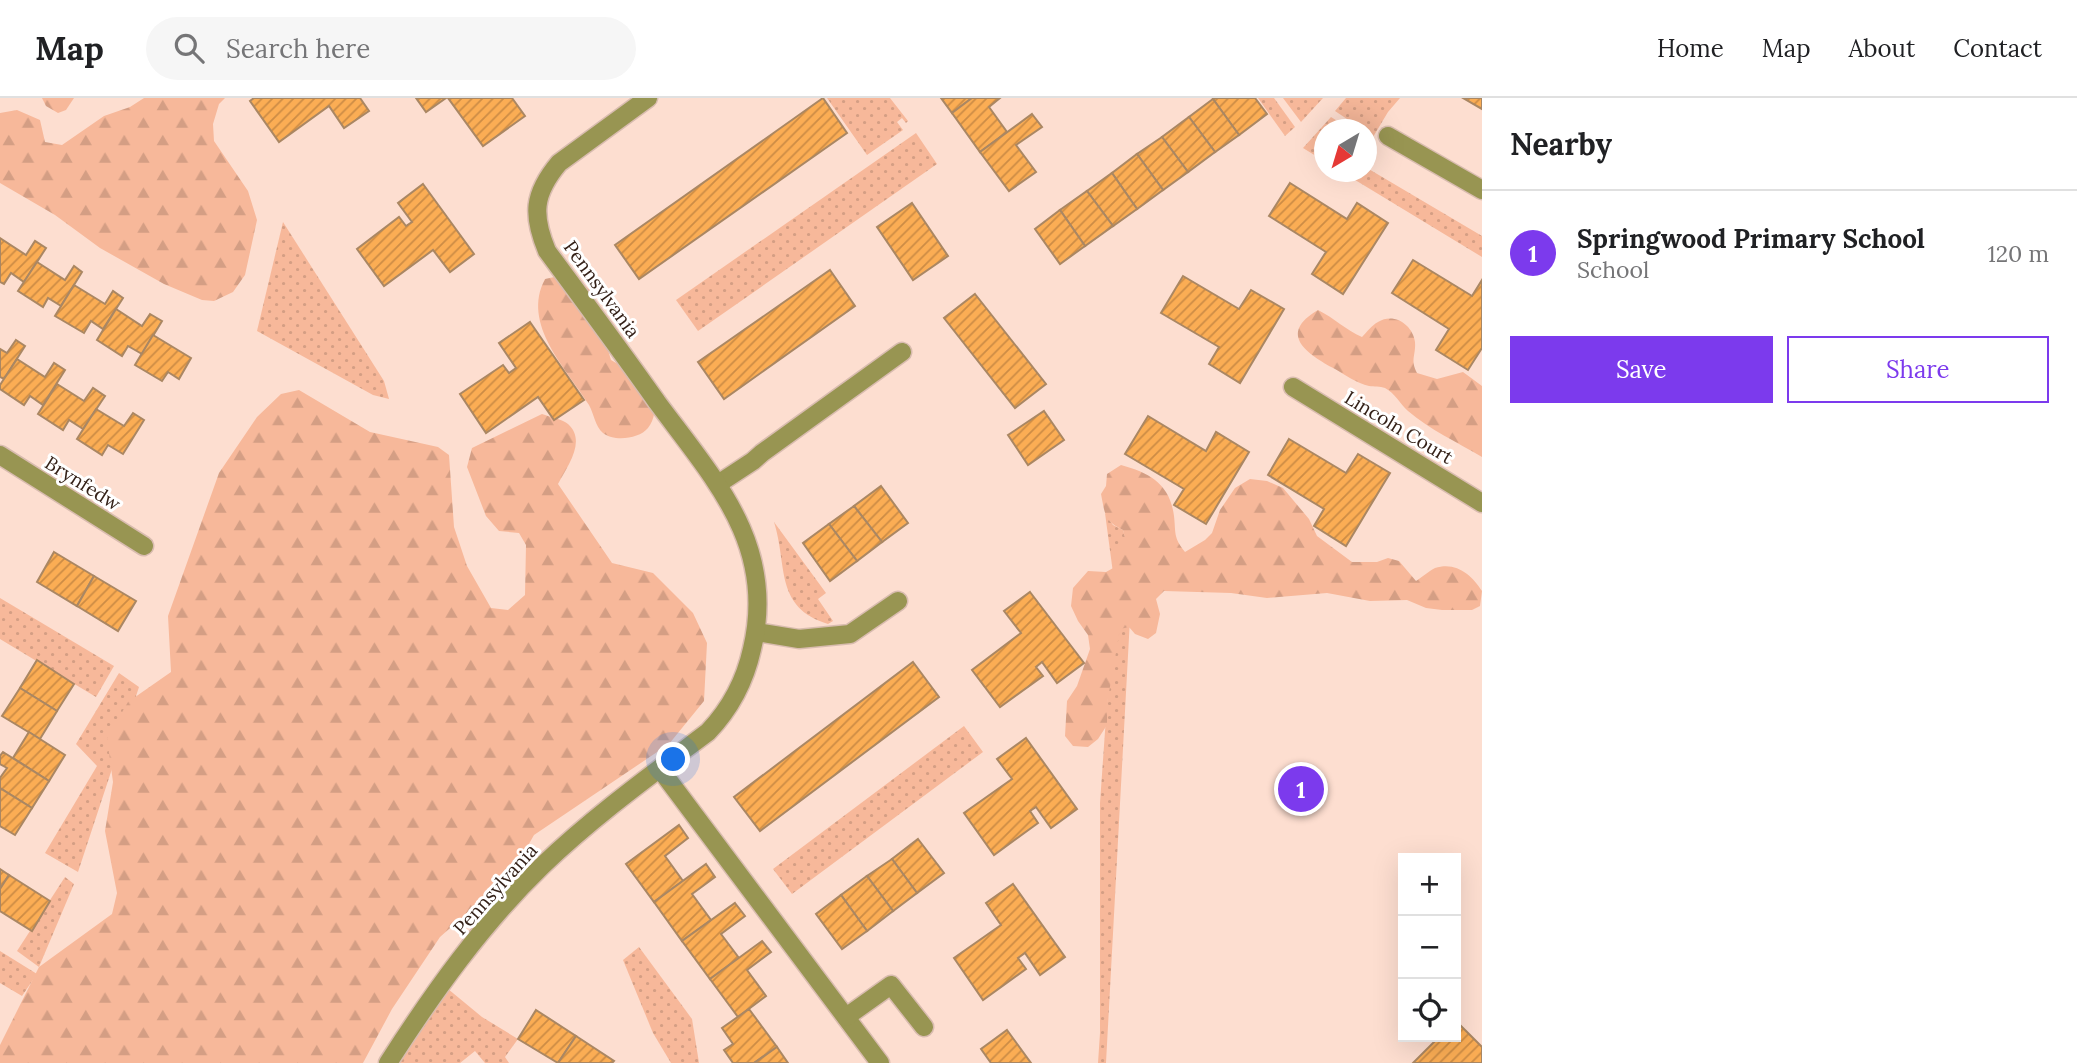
<!DOCTYPE html>
<html lang="en">
<head>
<meta charset="utf-8">
<style>
  body { margin:0; font-family:Lora,serif; background:#f6f6f6; color:#202124 }
  .controls { position:absolute; right:21px; bottom:21px; display:grid; overflow:hidden; border-radius:0px; box-shadow:0 7px 28px #0002 }
  .controls button { width:63px; height:63px; display:grid; place-items:center; padding:0; border:0; border-bottom:2px solid #e0e0e0; background:#fff; color:#202124; font:35px sans-serif }
  .compass { position:absolute; left:1314px; top:21px; width:63px; height:63px; border-radius:50%; background:#fff; box-shadow:0 7px 28px #0002; rotate:218deg }
  .you { position:absolute; left:674px; top:662px; width:24px; height:24px; margin:-18px; border:5px solid #fff; border-radius:50%; background:#1a73e8; box-shadow:0 0 0 10px #1a73e833 }
  .badge { display:grid; place-items:center; width:46px; height:46px; border-radius:50%; background:#7c3aed; color:#fff; font-size:23px; font-weight:700 }
  .pin { position:absolute; translate:-50% -50%; border:4px solid #fff; box-shadow:0 2px 7px #0006 }
  .list { margin:0; padding:0; list-style:none }
  h2 { display:flex; justify-content:space-between; align-items:center; height:91px; margin:0; padding:0 28px; font-size:30px }
  h2 small { font-size:23px; font-weight:400; color:#757577 }
  .list li { display:grid; grid-template-columns:46px 1fr auto; gap:21px; align-items:center; box-sizing:border-box; height:126px; padding:0 28px; border-top:2px solid #e0e0e0 }
  .list b { display:block; font-size:26px; white-space:nowrap }
  .list p { margin:0; font-size:23px; white-space:nowrap; color:#757577 }
  .list em { font-size:23px; font-style:normal; color:#757577 }
  .actions { display:flex; gap:14px; padding:21px 28px }
  .actions a { flex:1; padding:16px 0; border:2px solid #7c3aed; border-radius:0px; text-align:center; font-size:24px; color:#7c3aed }
  .actions .main { background:#7c3aed; color:#fff }
  .icon { flex:none; width:38px; height:38px; fill:none; stroke:currentColor; stroke-width:2; stroke-linecap:round; stroke-linejoin:round }
  .map { position:relative; flex:none; width:1482px; height:965px; overflow:hidden }
  header { display:flex; align-items:center; gap:42px; box-sizing:border-box; height:98px; padding:0 35px; background:#fff; border-bottom:2px solid #e0e0e0 }
  header strong { font-size:33px }
  nav { display:flex; gap:38px; margin-inline-start:auto; font-size:24px }
  .search { width:490px; height:63px; background:#f6f6f6; display:flex; align-items:center; gap:18px; box-sizing:border-box; padding:0 24px; border-radius:38px; color:#757577; font-size:26px }
  main { display:flex }
  aside { flex:1; background:#fff }
  .map>svg:first-child { display:block }
  .grass { fill:url(#grass-dots) }
  .forest { fill:url(#forest-firs) }
  .building { fill:url(#building-hatch); stroke:#aa8763; stroke-width:2 }
  .lines { fill:none; stroke-linecap:round; stroke-linejoin:round }
  .minor-casing { stroke:#d9bcaf; stroke-width:21 }
  .minor { stroke:#989552; stroke-width:18 }
  .labels { text-anchor:middle; dominant-baseline:central; stroke-width:6; stroke-linejoin:round; paint-order:stroke }
  .street-label { font-size:19px; fill:#342118; stroke:#fff }
</style>
</head>
<body>
<header>
<strong>Map</strong>
<div class="search"><svg class="icon" aria-label="search" viewBox="0 0 24 24"><circle cx="10" cy="10" r="6"/><path d="M15 15l6 6"/></svg>Search here</div>
<nav><a>Home</a><a>Map</a><a>About</a><a>Contact</a></nav>
</header>
<main>
<div class="map">
<svg width="1482" height="965" viewBox="0 0 1482 965">
  <defs>
    <pattern id="grass-dots" width="8" height="8" patternUnits="userSpaceOnUse" patternTransform="scale(1.75)"><rect width="8" height="8" fill="#f7b89a"/><path d="M2 2h.1M6 6h.1" fill="none" stroke="#d49e84" stroke-width="1.8" stroke-linecap="round"/></pattern>
    <pattern id="forest-firs" width="22" height="20" patternUnits="userSpaceOnUse" patternTransform="scale(1.75)"><rect width="22" height="20" fill="#f7b89a"/><path d="M5 1l3.5 6h-7zM16 11l3.5 6h-7z" fill="#d49e84"/></pattern>
    <pattern id="building-hatch" width="6" height="6" patternUnits="userSpaceOnUse" patternTransform="scale(1.75)"><rect width="6" height="6" fill="#fbad54"/><path d="M-1 1l2-2M0 6l6-6M5 7l2-2" fill="none" stroke="#cc8c45"/></pattern>
  </defs>
  <rect width="100%" height="100%" fill="#fdded0"/>
  <g class="grass">
    <polygon points="827,0 890,0 908,23 906,25 902,20 897,24 903,32 867,57"/>
    <polygon points="1258,0 1274,0 1295,29 1285,38"/>
    <polygon points="1283,0 1323,0 1301,24"/>
    <polygon points="1346,0 1400,0 1388,14 1373,39 1367,35 1366,32 1362,31 1335,13"/>
    <polygon points="1331,19 1350,31 1324,32 1324,63 1303,50"/>
    <polygon points="916,35 937,66 698,233 676,202"/>
    <polygon points="1367,70 1482,138 1482,159 1342,74 1366,74"/>
    <polygon points="283,124 384,283 389,301 373,297 257,233"/>
    <polygon points="1105,415 1113,427 1123,432 1133,465 1106,965 1098,965 1100,935 1100,705 1115,490"/>
    <path d="M774 424 826 495 818 501 833 523 828 526C774 509 788 469 774 424Z"/>
    <polygon points="0,500 114,568 96,599 0,541"/>
    <polygon points="119,575 139,589 78,774 45,755 97,668 76,646"/>
    <polygon points="964,628 983,654 792,796 773,771"/>
    <polygon points="65,779 74,786 39,869 17,853"/>
    <polygon points="639,849 692,921 699,965 671,965 653,935 623,862"/>
    <polygon points="0,853 37,876 22,898 0,885"/>
    <polygon points="442,886 482,919 518,941 505,959 509,965 485,965 475,953 460,965 388,965"/>
  </g>
  <g class="forest">
    <polygon points="42,0 74,0 66,12 58,15 46,8"/>
    <polygon points="144,0 225,0 219,6 213,26 214,43 248,93 257,122 245,177 233,194 214,203 202,202 164,186 100,150 55,117 0,85 0,15 17,12 40,22 45,44 62,47 104,18 130,9"/>
    <path d="M559 178 576 180 590 192 611 262 623 269 656 299C655 310 655 321 648 330 639 341 614 344 603 335 595 328 594 316 589 307 566 270 521 226 545 181Z"/>
    <path d="M1318 212C1334 220 1346 232 1362 239 1367 234 1372 227 1378 224 1394 214 1413 227 1415 244 1416 258 1410 261 1417 275L1437 281 1463 274 1482 288V359C1457 344 1430 332 1408 313 1400 306 1395 295 1385 290 1380 288 1374 289 1369 288 1357 285 1345 277 1335 271 1307 256 1277 236 1318 212Z"/>
    <path d="M299 292 370 334 438 349 449 357 454 429 467 468 491 510 508 512 525 497 526 447 519 435 499 433 486 418 467 369 472 350 542 316C550 319 562 321 568 326 587 343 567 369 558 386L612 465 653 475 693 515 707 545 704 603 669 646 534 737 513 774 440 839 392 911 363 965H0V947L39 869 112 816 117 795 105 733 113 684 107 640 128 604 171 574 168 518 219 375 257 319 281 296Z"/>
    <path d="M1121 367C1150 375 1170 386 1174 418 1176 435 1173 439 1185 454L1205 442 1212 435 1220 412 1235 390 1250 381 1267 383 1283 390 1309 421 1317 438 1352 464H1377L1388 460 1399 463 1416 483C1422 479 1429 473 1435 470 1456 463 1472 477 1482 493L1480 508 1472 512H1442L1426 510 1407 502 1370 503 1327 495 1267 500 1231 495 1164 493 1156 501 1160 516 1156 535 1148 541 1135 536 1129 529 1120 531 1107 606V627L1098 641 1088 649 1073 648 1065 638 1067 603 1077 588 1090 551 1088 537 1078 523 1071 508 1073 490 1088 473 1106 474 1115 469 1113 453 1125 440 1123 432C1104 423 1105 416 1101 396L1106 388 1107 376Z"/>
  </g>
  <g class="building">
    <polygon points="254,0 360,0 369,13 344,30 329,8 279,44 250,3"/>
    <polygon points="416,0 446,0 426,14"/>
    <polygon points="448,0 512,0 525,18 483,48"/>
    <polygon points="823,0 847,35 639,181 615,147"/>
    <polygon points="941,0 972,0 952,15"/>
    <polygon points="972,0 1000,0 989,9 1007,34 980,54 952,15"/>
    <polygon points="1215,0 1255,0 1267,16 1239,37 1213,1"/>
    <polygon points="1463,0 1482,0 1482,11"/>
    <polygon points="1213,1 1239,37 1215,54 1189,19"/>
    <polygon points="1032,16 1042,29 1016,47 1036,74 1009,93 980,54"/>
    <polygon points="1189,19 1215,54 1188,74 1162,39"/>
    <polygon points="1162,39 1188,74 1163,92 1137,56"/>
    <polygon points="1137,56 1163,92 1137,111 1112,75"/>
    <polygon points="1112,75 1137,111 1113,128 1087,93"/>
    <polygon points="1290,85 1347,121 1357,105 1388,125 1343,196 1312,176 1326,154 1269,118"/>
    <polygon points="423,86 474,156 450,174 433,152 384,188 357,151 399,119 406,128 412,124 398,105"/>
    <polygon points="1087,93 1113,128 1085,148 1060,112"/>
    <polygon points="912,105 948,158 913,182 877,129"/>
    <polygon points="1060,112 1085,148 1060,166 1035,131"/>
    <polygon points="0,140 26,157 35,143 46,150 24,184 11,175 4,186 0,184"/>
    <polygon points="1413,162 1472,198 1482,182 1482,250 1468,272 1436,252 1449,231 1392,195"/>
    <polygon points="37,164 65,182 74,168 82,174 61,208 48,200 43,209 18,193"/>
    <polygon points="830,172 855,208 724,301 698,264"/>
    <polygon points="1183,178 1239,211 1251,192 1284,211 1240,285 1209,266 1219,249 1161,215"/>
    <polygon points="74,187 105,206 113,193 123,200 103,231 91,223 84,235 55,218"/>
    <polygon points="975,196 1046,286 1015,310 944,220"/>
    <polygon points="116,211 142,228 150,216 162,223 142,256 128,248 122,258 97,242"/>
    <polygon points="530,224 584,302 554,322 538,299 486,335 460,296 503,267 509,275 516,270 499,245"/>
    <polygon points="153,237 191,260 179,281 168,274 162,283 135,267"/>
    <polygon points="16,242 25,248 4,281 0,279 0,251 7,255"/>
    <polygon points="17,261 45,279 54,265 65,272 43,307 30,298 24,307 0,291 0,287"/>
    <polygon points="57,286 84,303 93,290 105,298 83,331 69,322 63,332 38,316"/>
    <polygon points="96,311 124,328 133,315 144,322 123,356 108,347 102,357 77,341"/>
    <polygon points="1044,313 1064,342 1028,367 1008,337"/>
    <polygon points="1148,318 1206,353 1216,334 1249,354 1206,426 1174,407 1184,391 1125,356"/>
    <polygon points="1289,341 1346,375 1358,356 1390,375 1346,448 1314,428 1324,411 1268,377"/>
    <polygon points="881,388 908,425 882,444 854,408"/>
    <polygon points="854,408 882,444 857,463 829,426"/>
    <polygon points="829,426 857,463 830,483 803,445"/>
    <polygon points="54,454 94,478 77,508 37,484"/>
    <polygon points="94,478 136,503 118,533 77,508"/>
    <polygon points="1030,494 1084,565 1057,585 1042,564 1036,569 1043,578 1000,609 972,572 1021,535 1004,513"/>
    <polygon points="37,562 74,586 57,613 20,590"/>
    <polygon points="913,564 939,599 760,733 734,699"/>
    <polygon points="20,590 57,613 40,641 2,618"/>
    <polygon points="29,634 65,657 49,683 13,660"/>
    <polygon points="1026,640 1077,711 1051,730 1036,709 1030,713 1038,725 994,757 964,715 1012,681 997,661"/>
    <polygon points="3,654 49,683 32,710 0,690 0,680 7,670 0,666 0,658"/>
    <polygon points="0,690 32,710 15,737 0,728"/>
    <polygon points="679,727 688,740 665,758 683,783 654,804 626,766"/>
    <polygon points="918,741 944,775 917,795 892,761"/>
    <polygon points="892,761 917,795 893,813 867,778"/>
    <polygon points="706,766 715,779 692,796 711,822 682,843 654,804"/>
    <polygon points="0,771 9,777 0,791"/>
    <polygon points="9,777 50,803 32,833 0,813 0,791"/>
    <polygon points="867,778 893,813 867,833 841,797"/>
    <polygon points="1013,786 1065,859 1040,877 1025,855 1018,860 1026,871 983,902 954,860 1001,827 986,805"/>
    <polygon points="841,797 867,833 842,851 816,816"/>
    <polygon points="735,805 745,818 721,836 739,860 710,881 682,843"/>
    <polygon points="762,843 771,854 747,872 766,898 738,919 710,881"/>
    <polygon points="749,911 777,949 754,965 733,965 724,952 733,946 722,930"/>
    <polygon points="536,912 576,938 558,965 518,941"/>
    <polygon points="1456,923 1482,949 1482,965 1413,965 1439,939 1456,939"/>
    <polygon points="1007,932 1031,965 991,965 981,951"/>
    <polygon points="576,938 614,963 612,965 558,965"/>
    <polygon points="777,949 788,965 754,965"/>
  </g>
  <g class="lines">
    <defs>
      <g id="minor">
        <polyline points="1388,38 1482,92"/>
        <polyline points="1293,289 1482,405"/>
        <polyline points="0,357 144,448"/>
        <polyline points="718,386 753,363 762,355 902,254"/>
        <polyline points="756,534 799,541 850,536 898,503"/>
        <polyline points="660,671 880,965"/>
        <polyline points="846,919 891,887 924,929"/>
        <path d="M388 965C433 895 482 826 542 768 593 719 651 677 708 634 730 611 745 583 752 551 777 447 714 381 657 304 621 253 584 203 547 153 532 117 533 96 559 65L648 0"/>
      </g>
    </defs>
    <use href="#minor" class="minor-casing"/>
    <use href="#minor" class="minor"/>
  </g>
  <g class="labels">
    <g class="street-label">
      <text transform="translate(602 191) rotate(54)">Pennsylvania</text>
      <text transform="translate(1399 329) rotate(31)">Lincoln Court</text>
      <text transform="translate(83 385) rotate(32)">Brynfedw</text>
      <text transform="translate(495 791) rotate(-48)">Pennsylvania</text>
    </g>
  </g>
</svg>
<div class="controls">
<button>+</button>
<button>−</button>
<button><svg class="icon" aria-label="locate" viewBox="0 0 24 24"><circle cx="12" cy="12" r="6"/><path d="M12 2v4M12 18v4M2 12h4M18 12h4"/></svg></button>
</div>
<svg class="compass" viewBox="-18 -18 36 36"><path d="M0-13l5 13h-10z" fill="#e53935"/><path d="M0 13l5-13h-10z" fill="#757577"/></svg>
<div class="you"></div>
<div class="pin badge" style="left:1301px;top:691px">1</div>
</div>
<aside>
<h2>Nearby<small></small></h2>
<ul class="list">
<li><span class="badge">1</span><div><b>Springwood Primary School</b><p>School</p></div><em>120 m</em></li>
</ul>
<div class="actions"><a class="main">Save</a><a>Share</a></div>
</aside>
</main>
</body>
</html>
